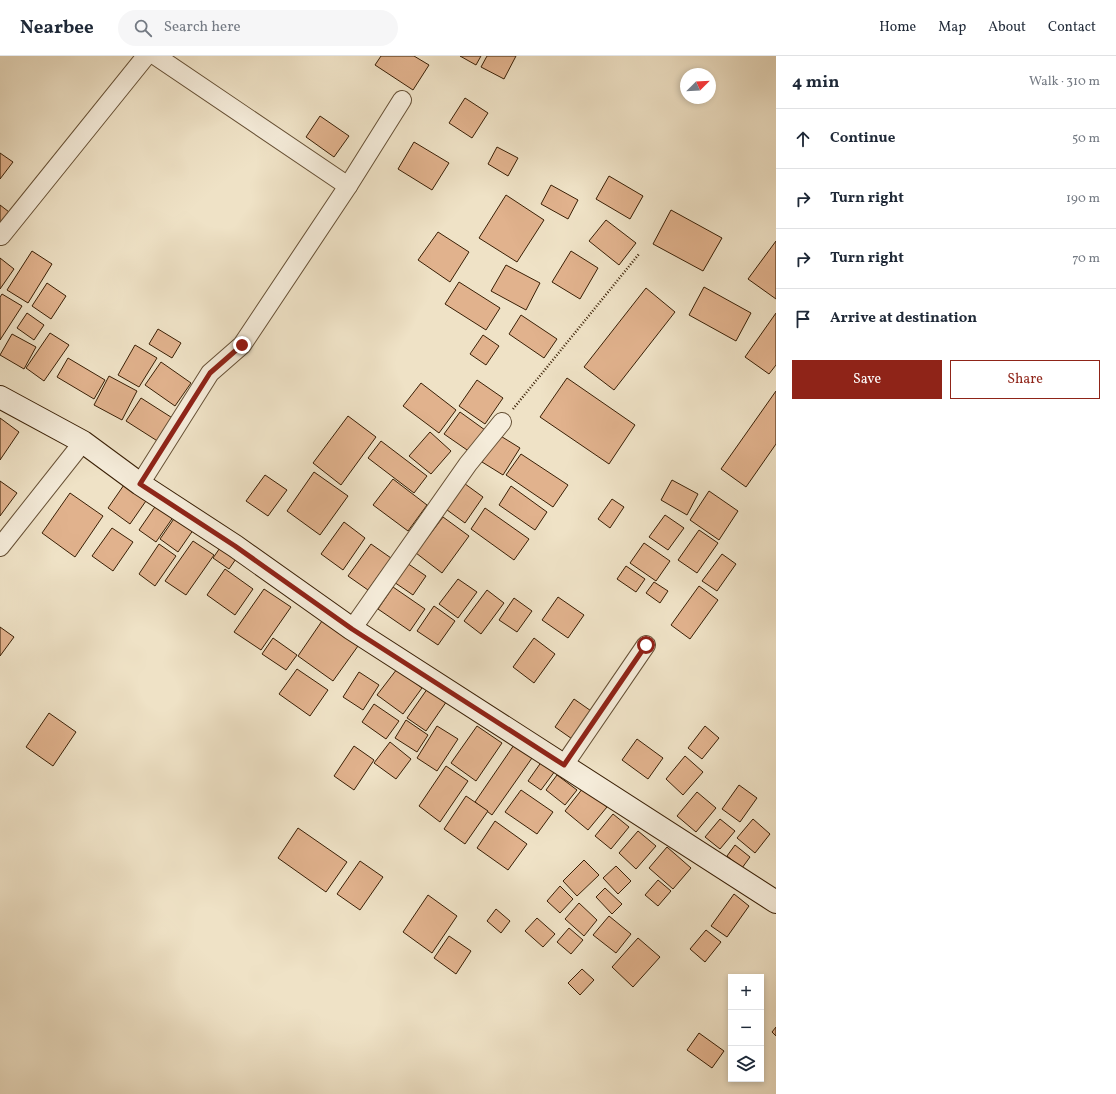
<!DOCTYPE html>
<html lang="en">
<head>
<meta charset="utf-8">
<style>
  body { margin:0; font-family:Vollkorn,serif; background:#f6f6f7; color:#1f2937 }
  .controls { position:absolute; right:12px; bottom:12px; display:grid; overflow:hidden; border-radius:0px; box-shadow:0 2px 6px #0003 }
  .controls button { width:36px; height:36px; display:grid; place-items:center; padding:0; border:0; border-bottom:1px solid #e0e1e3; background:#fff; color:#1f2937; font:20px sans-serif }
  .compass { position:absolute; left:680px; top:12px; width:36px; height:36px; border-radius:50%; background:#fff; box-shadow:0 2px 6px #0003; rotate:66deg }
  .stop { position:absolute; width:12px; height:12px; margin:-9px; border:3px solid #8f2418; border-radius:50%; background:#fff }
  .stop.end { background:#8f2418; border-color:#fff; box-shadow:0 1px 4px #0008 }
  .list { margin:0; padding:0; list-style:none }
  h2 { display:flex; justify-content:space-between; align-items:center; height:52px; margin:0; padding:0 16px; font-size:17px }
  h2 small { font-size:13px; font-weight:400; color:#747a83 }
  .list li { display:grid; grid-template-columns:26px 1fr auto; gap:12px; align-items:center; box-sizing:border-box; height:60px; padding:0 16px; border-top:1px solid #e0e1e3 }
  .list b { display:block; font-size:15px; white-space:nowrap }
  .list em { font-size:13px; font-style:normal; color:#747a83 }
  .actions { display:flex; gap:8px; padding:12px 16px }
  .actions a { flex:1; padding:9px 0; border:1px solid #8f2418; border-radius:0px; text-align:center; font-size:14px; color:#8f2418 }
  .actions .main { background:#8f2418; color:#fff }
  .icon { flex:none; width:22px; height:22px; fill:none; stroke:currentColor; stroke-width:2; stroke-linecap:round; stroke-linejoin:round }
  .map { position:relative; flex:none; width:776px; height:1038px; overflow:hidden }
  header { display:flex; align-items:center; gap:24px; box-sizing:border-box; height:56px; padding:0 20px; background:#fff; border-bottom:1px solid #e0e1e3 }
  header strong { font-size:19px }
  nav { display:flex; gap:22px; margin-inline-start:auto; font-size:14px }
  .search { width:280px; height:36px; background:#f6f6f7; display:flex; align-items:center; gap:10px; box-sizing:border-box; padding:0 14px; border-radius:22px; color:#747a83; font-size:15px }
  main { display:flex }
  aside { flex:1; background:#fff }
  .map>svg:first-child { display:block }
  .building { fill:#e1b28d; stroke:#391f05 }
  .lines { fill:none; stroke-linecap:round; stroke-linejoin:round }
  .street-casing { stroke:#665035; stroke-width:20 }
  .secondary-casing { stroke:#391f05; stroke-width:24 }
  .path { stroke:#391f05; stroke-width:2.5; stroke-dasharray:1 2; stroke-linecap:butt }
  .street { stroke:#f5ecda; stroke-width:18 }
  .secondary { stroke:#f5ecda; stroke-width:22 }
  .route { stroke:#8f2418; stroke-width:5 }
</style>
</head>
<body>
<header>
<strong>Nearbee</strong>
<div class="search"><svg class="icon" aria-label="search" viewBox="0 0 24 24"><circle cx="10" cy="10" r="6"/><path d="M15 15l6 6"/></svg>Search here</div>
<nav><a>Home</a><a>Map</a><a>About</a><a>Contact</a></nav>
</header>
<main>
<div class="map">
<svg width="776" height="1038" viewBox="0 0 776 1038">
  <rect width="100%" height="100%" fill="#efe2c6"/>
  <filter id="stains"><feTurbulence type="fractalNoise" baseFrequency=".005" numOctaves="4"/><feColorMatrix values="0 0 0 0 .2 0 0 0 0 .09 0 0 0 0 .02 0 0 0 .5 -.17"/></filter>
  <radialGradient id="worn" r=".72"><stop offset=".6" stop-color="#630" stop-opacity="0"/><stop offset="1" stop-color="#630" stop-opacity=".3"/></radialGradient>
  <g class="building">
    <polygon points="381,0 414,0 429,9 413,34 375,9"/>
    <polygon points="460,0 481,0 476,9"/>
    <polygon points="487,0 516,0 504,23 481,11"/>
    <polygon points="465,42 488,57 472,82 449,67"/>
    <polygon points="320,60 349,80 334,101 306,81"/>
    <polygon points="414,86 449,107 432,134 398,113"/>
    <polygon points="497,91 518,102 508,120 488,108"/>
    <polygon points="0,97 13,106 0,123"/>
    <polygon points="609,120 643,140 630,163 596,143"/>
    <polygon points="551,129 578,144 568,163 541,148"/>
    <polygon points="506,139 544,164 517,206 479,182"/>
    <polygon points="0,149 13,159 0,176"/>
    <polygon points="671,154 722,182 703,215 653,188"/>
    <polygon points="606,164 636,187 619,209 589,185"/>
    <polygon points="438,176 469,196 450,226 418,204"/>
    <polygon points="776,185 776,243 748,223"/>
    <polygon points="32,195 52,208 28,247 7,234"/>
    <polygon points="571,195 598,212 580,243 552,226"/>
    <polygon points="0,202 14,213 0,233"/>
    <polygon points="506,209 540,227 526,254 491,235"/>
    <polygon points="459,226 500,252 486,274 445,248"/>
    <polygon points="47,227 66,240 51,263 32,250"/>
    <polygon points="704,231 751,257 736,285 689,259"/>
    <polygon points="646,232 675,256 614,334 584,311"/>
    <polygon points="2,238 22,250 0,284 0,241"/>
    <polygon points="27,257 44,269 34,284 17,272"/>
    <polygon points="776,257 776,309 769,318 745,301"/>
    <polygon points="521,259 557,283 544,302 509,278"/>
    <polygon points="158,273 181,287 172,302 149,288"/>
    <polygon points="50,277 69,289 44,325 26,312"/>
    <polygon points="12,278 36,291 24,313 0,299"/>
    <polygon points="483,279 499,290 486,309 470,298"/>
    <polygon points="135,289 157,302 139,331 118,319"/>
    <polygon points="68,302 105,324 94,343 57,321"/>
    <polygon points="161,306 191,327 175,350 145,329"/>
    <polygon points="109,320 137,335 122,364 94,349"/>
    <polygon points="567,322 635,369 609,408 540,361"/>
    <polygon points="477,324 503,342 485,368 459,350"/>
    <polygon points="421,327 456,354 439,377 403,350"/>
    <polygon points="776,335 776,388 746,431 721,413"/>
    <polygon points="141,342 174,363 159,386 126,365"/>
    <polygon points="460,356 485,374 470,396 444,378"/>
    <polygon points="348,360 376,381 341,429 313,407"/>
    <polygon points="0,362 19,376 0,404"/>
    <polygon points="430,376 451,395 431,418 409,400"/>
    <polygon points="499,379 520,392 503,419 482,406"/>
    <polygon points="381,385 427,420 414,437 368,402"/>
    <polygon points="521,398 568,429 553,451 506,419"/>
    <polygon points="314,416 348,440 320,479 287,455"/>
    <polygon points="265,419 287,434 268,460 246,445"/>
    <polygon points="393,423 427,449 408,475 373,449"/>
    <polygon points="672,424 698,438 687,459 661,444"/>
    <polygon points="0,425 17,437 0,460"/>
    <polygon points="461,425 483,441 465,467 443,451"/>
    <polygon points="126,426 148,442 130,468 108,452"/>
    <polygon points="511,430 547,456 535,474 499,449"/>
    <polygon points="709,435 738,455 719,484 690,464"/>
    <polygon points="70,437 103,460 75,501 42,477"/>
    <polygon points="612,443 624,451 610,472 598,463"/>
    <polygon points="159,445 176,457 156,486 139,474"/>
    <polygon points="485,452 529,483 514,504 471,473"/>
    <polygon points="180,454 198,467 178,496 160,483"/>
    <polygon points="665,459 684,472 668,494 649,481"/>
    <polygon points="443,461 469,480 442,517 416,497"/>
    <polygon points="344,466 365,482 343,514 321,498"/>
    <polygon points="112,472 133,486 113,515 92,500"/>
    <polygon points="699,474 718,487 697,517 678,504"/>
    <polygon points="193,485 214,499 186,539 165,525"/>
    <polygon points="224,486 240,497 229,513 213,502"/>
    <polygon points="644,487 670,505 656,525 630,507"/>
    <polygon points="159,488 176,500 155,530 139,518"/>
    <polygon points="371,488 391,502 368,534 348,520"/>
    <polygon points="722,498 736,508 717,535 702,525"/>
    <polygon points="404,505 426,520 413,539 391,524"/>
    <polygon points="626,510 645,523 636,536 617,523"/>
    <polygon points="225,513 253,533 235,559 207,539"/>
    <polygon points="458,523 477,536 458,562 439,548"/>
    <polygon points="654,526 668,535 660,547 646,537"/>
    <polygon points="699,530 718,544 690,583 671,569"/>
    <polygon points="393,531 425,553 410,575 378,553"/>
    <polygon points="264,533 291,551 261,594 234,576"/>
    <polygon points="487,534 504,547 481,578 464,565"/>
    <polygon points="558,541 584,559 568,582 542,564"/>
    <polygon points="514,542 532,555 517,576 499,564"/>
    <polygon points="434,550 455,565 438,589 417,575"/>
    <polygon points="322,565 358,590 333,625 298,600"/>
    <polygon points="0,571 14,581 0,600"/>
    <polygon points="273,582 297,599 286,614 262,598"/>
    <polygon points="534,582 555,598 534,627 513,611"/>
    <polygon points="297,613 328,634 310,660 279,638"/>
    <polygon points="397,613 422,632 403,658 377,639"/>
    <polygon points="359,616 379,629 363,654 343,641"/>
    <polygon points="430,629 449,642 426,675 407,662"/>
    <polygon points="574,643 594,657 575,685 555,671"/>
    <polygon points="374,648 399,665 386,683 362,666"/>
    <polygon points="49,657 76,676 53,710 26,691"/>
    <polygon points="406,664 428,679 417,696 395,682"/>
    <polygon points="437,670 458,683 437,715 417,702"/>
    <polygon points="477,670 502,687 476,725 451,707"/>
    <polygon points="705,670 719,682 702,703 688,692"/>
    <polygon points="637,683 663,702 648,723 622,704"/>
    <polygon points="390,686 411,703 396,723 374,707"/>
    <polygon points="514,689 532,702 492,759 475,746"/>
    <polygon points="354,690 374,704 354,734 334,720"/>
    <polygon points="685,700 703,716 683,739 666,723"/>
    <polygon points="542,705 555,715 541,734 528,725"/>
    <polygon points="446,710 468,725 440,766 419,750"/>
    <polygon points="557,719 577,734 565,749 546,734"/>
    <polygon points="739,729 757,742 740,766 722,753"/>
    <polygon points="583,732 607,751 588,774 565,755"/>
    <polygon points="521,734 553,756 537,778 505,756"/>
    <polygon points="697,736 716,752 696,776 677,760"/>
    <polygon points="466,740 488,755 465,788 444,773"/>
    <polygon points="613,758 629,771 611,793 595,780"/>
    <polygon points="720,763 735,775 720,793 705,781"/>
    <polygon points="753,763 770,778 755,797 737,782"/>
    <polygon points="495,765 527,788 508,814 477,792"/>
    <polygon points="298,772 347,806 326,836 278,802"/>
    <polygon points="638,775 656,790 636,813 619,797"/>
    <polygon points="735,789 750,801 742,812 727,800"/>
    <polygon points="667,791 691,812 673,833 649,812"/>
    <polygon points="584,804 599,819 577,840 563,825"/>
    <polygon points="360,805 383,821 360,854 337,838"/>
    <polygon points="616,810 631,825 618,838 603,822"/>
    <polygon points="658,824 671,835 658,850 645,839"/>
    <polygon points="560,830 573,843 560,857 547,845"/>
    <polygon points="605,832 622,848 612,858 596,841"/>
    <polygon points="734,838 749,850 727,881 711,870"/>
    <polygon points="428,839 457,860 432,897 403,876"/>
    <polygon points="579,847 597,864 584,880 565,863"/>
    <polygon points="496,853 510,865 501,877 487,865"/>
    <polygon points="609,860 631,878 616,897 593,879"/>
    <polygon points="537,862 555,878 543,891 525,875"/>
    <polygon points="569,872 583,884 571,898 557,886"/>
    <polygon points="706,874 721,886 705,906 690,893"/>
    <polygon points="449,880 471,895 456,918 434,902"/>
    <polygon points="638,882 660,901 633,931 612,911"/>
    <polygon points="582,913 594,924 580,939 568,927"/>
    <polygon points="776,971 776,980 772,976"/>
    <polygon points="699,977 724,995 712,1012 687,994"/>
  </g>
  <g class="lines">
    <defs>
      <g id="street">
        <polyline points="156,0 348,130"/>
        <polyline points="1,180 146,0"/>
        <polyline points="140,428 210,317 242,289 348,130 402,44"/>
        <polyline points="0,491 83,386"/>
        <polyline points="352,573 468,408 502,366"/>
        <polyline points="564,709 646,589"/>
      </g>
      <polyline id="secondary" points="0,341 83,386 140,428 235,490 352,573 776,846"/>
    </defs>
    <use href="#street" class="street-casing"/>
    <use href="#secondary" class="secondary-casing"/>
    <polyline class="path" points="513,353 639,198"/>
    <use href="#street" class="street"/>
    <use href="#secondary" class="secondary"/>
  </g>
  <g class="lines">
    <polyline class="route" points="242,289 210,317 140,428 235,490 352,573 564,709 646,589"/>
  </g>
  <rect width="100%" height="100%" filter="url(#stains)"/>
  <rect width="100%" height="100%" fill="url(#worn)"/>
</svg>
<div class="controls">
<button>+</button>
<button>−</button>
<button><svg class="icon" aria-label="layers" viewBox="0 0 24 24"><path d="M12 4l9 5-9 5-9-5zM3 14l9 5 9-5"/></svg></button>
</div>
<svg class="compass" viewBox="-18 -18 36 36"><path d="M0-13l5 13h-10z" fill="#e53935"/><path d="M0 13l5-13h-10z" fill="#747a83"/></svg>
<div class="stop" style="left:646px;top:589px"></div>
<div class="stop end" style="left:242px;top:289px"></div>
</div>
<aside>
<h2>4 min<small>Walk · 310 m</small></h2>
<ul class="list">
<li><svg class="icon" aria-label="ahead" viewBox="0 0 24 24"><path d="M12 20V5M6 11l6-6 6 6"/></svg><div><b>Continue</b></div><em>50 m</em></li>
<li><svg class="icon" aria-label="right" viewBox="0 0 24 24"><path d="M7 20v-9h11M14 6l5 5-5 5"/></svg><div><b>Turn right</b></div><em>190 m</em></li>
<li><svg class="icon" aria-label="right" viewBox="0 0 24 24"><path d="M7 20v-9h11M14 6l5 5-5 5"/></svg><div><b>Turn right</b></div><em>70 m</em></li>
<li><svg class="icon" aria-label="arrive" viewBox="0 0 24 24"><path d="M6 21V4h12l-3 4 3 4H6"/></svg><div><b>Arrive at destination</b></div></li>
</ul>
<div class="actions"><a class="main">Save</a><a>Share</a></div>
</aside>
</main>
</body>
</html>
